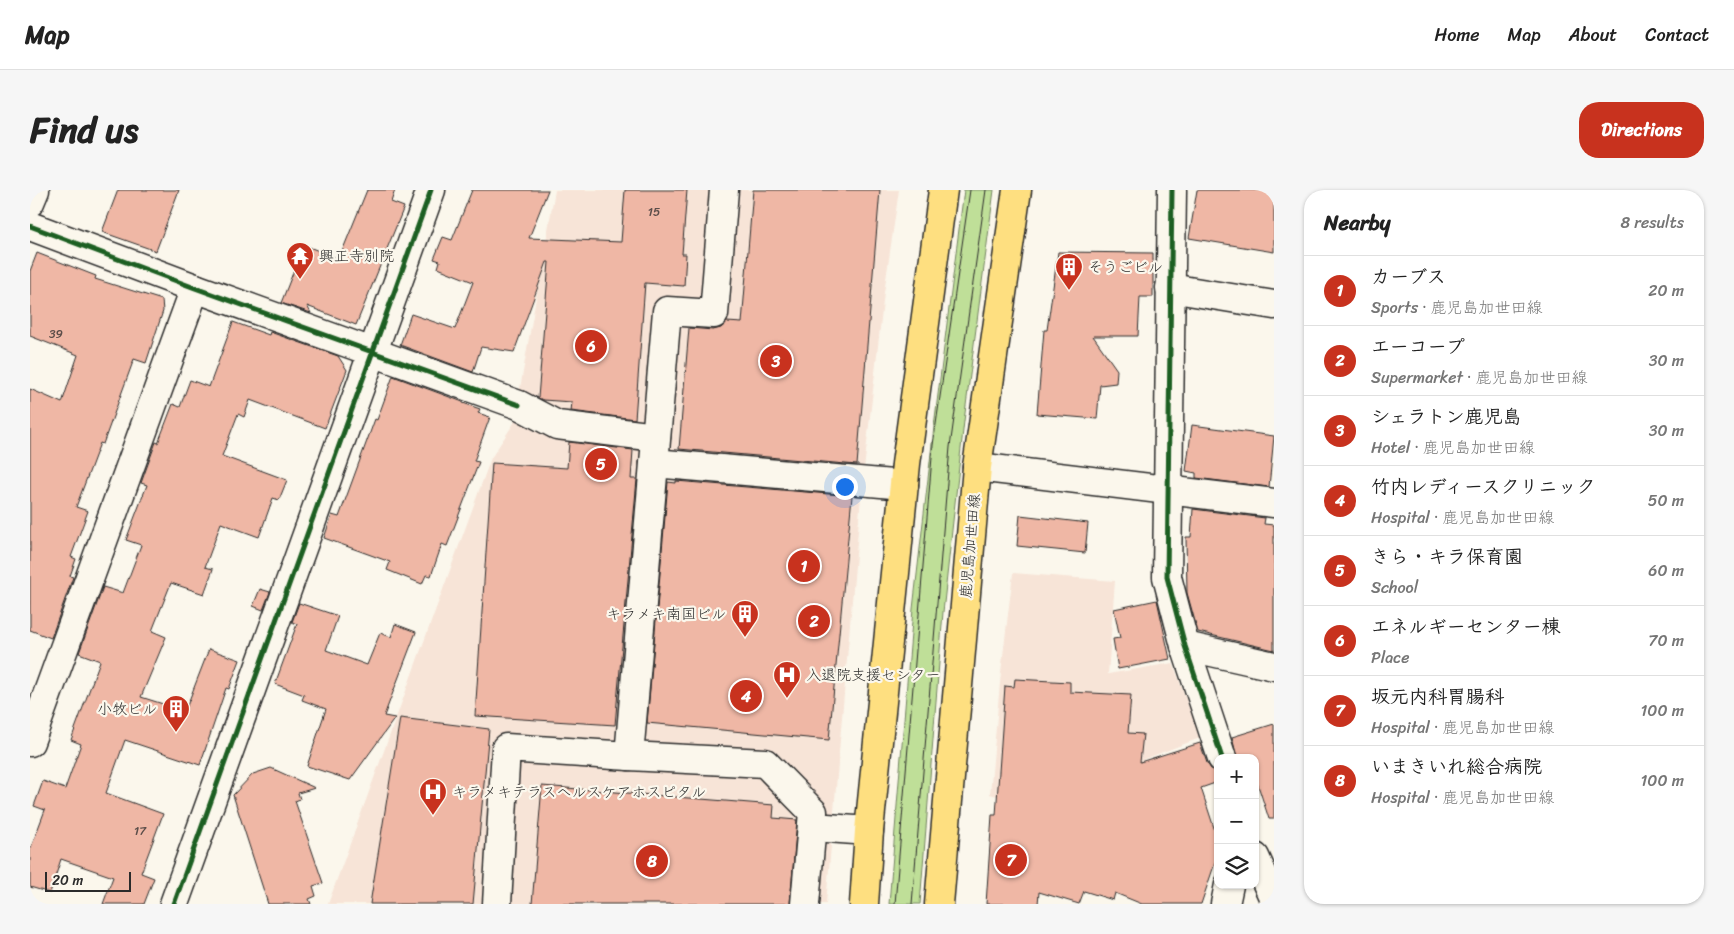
<!DOCTYPE html>
<html lang="en">
<head>
<meta charset="utf-8">
<style>
  body { margin:0; font-family:Sriracha,"Klee One",sans-serif; background:#f6f6f6; color:#222 }
  .controls { position:absolute; right:15px; bottom:15px; display:grid; overflow:hidden; border-radius:10px; box-shadow:0 1px 4px #0004 }
  .controls button { width:45px; height:45px; display:grid; place-items:center; padding:0; border:0; border-bottom:1px solid #e0e0e0; background:#fff; color:#222; font:25px sans-serif }
  .scale { position:absolute; left:15px; bottom:12px; width:86px; box-sizing:border-box; padding-left:5px; border:2px solid #2b2b2b; border-top:0; font-size:14px; line-height:18px; white-space:nowrap; color:#2b2b2b; -webkit-text-stroke:4px #fbf7ec; paint-order:stroke }
  .you { position:absolute; left:814px; top:296px; width:18px; height:18px; margin:-12px; border:4px solid #fff; border-radius:50%; background:#1a73e8; box-shadow:0 0 0 8px #1a73e833 }
  .badge { display:grid; place-items:center; width:32px; height:32px; border-radius:50%; background:#c8321e; color:#fff; font-size:16px; font-weight:700 }
  .pin { position:absolute; translate:-50% -50%; border:2px solid #fff; box-shadow:0 1px 5px #0006 }
  .list { margin:0; padding:0; list-style:none }
  h2 { display:flex; justify-content:space-between; align-items:center; height:65px; margin:0; padding:0 20px; font-size:21px }
  h2 small { font-size:16px; font-weight:400; color:#767676 }
  .list li { display:grid; grid-template-columns:32px 1fr auto; gap:15px; align-items:center; box-sizing:border-box; height:70px; padding:0 20px; border-top:1px solid #e0e0e0 }
  .list b { display:block; font-size:19px; white-space:nowrap }
  .list p { margin:0; font-size:16px; white-space:nowrap; color:#767676 }
  .list em { font-size:16px; font-style:normal; color:#767676 }
  .icon { flex:none; width:28px; height:28px; fill:none; stroke:currentColor; stroke-width:2; stroke-linecap:round; stroke-linejoin:round }
  .map { position:relative; flex:none; width:1244px; height:714px; overflow:hidden; border-radius:20px }
  header { display:flex; align-items:center; gap:30px; box-sizing:border-box; height:70px; padding:0 25px; background:#fff; border-bottom:1px solid #e0e0e0 }
  header strong { font-size:24px }
  nav { display:flex; gap:28px; margin-inline-start:auto; font-size:18px }
  .intro { display:flex; align-items:center; justify-content:space-between; box-sizing:border-box; height:120px; padding:0 30px }
  h1 { margin:0; font-size:35px }
  .button { padding:12px 22px; border-radius:20px; background:#c8321e; color:#fff; font-size:18px; font-weight:700 }
  main { display:flex; gap:30px; padding:0 30px }
  aside { flex:1; background:#fff; border-radius:20px; box-shadow:0 1px 4px #0004 }
  .map>svg:first-child { display:block }
  .built { fill:#f7e4d7 }
  .green { fill:#bfdf98; stroke:#758562 }
  .building { fill:#efb7a5; stroke:#2b2b2b }
  .lines { fill:none; stroke-linecap:round; stroke-linejoin:round }
  .minor-casing { stroke:#2b2b2b; stroke-width:31 }
  .major-casing { stroke:#2b2b2b; stroke-width:31 }
  .minor { stroke:#fbf7ec; stroke-width:28 }
  .major { stroke:#fedf80; stroke-width:28 }
  .tram { stroke:#2b2b2b; stroke-width:1 }
  .cycleway-casing { stroke:#fbf7ec; stroke-width:8 }
  .cycleway { stroke:#1b5e20; stroke-width:5 }
  .labels { text-anchor:middle; dominant-baseline:central; stroke-width:4.5; stroke-linejoin:round; paint-order:stroke }
  .number-label { font-size:12px; fill:#5c4e4a }
  .poi-label { font-size:15px; fill:#2b2b2b; stroke:#fbf7ec; text-anchor:start }
  .street-label { font-size:15px; fill:#2b2b2b; stroke:#fbf7ec }
</style>
</head>
<body>
<header>
<strong>Map</strong>
<nav><a>Home</a><a>Map</a><a>About</a><a>Contact</a></nav>
</header>
<div class="intro"><h1>Find us</h1><a class="button">Directions</a></div>
<main>
<div class="map">
<svg width="1244" height="714" viewBox="0 0 1244 714">
  <rect width="100%" height="100%" fill="#fbf7ec"/>
  <filter id="ink" filterUnits="userSpaceOnUse"><feTurbulence type="fractalNoise" baseFrequency=".02" numOctaves="2"/><feDisplacementMap in="SourceGraphic" scale="10" xChannelSelector="R" yChannelSelector="G"/><feConvolveMatrix kernelMatrix="1 2 1 2 8 2 1 2 1" color-interpolation-filters="sRGB"/></filter>
  <g filter="url(#ink)">
    <g class="built">
      <polygon points="525,0 869,0 854,103 831,306 796,714 298,714 461,268 484,233"/>
      <polygon points="983,383 1085,391 1078,484 1143,473 1170,548 1112,570 1106,646 960,604 971,482"/>
    </g>
    <polygon class="green" points="934,0 964,0 934,231 913,422 890,714 859,714 883,419 905,228"/>
    <g class="building">
      <polygon points="88,0 149,0 126,61 72,42"/>
      <polygon points="337,0 365,0 361,12 374,17 326,135 277,116 281,123 251,113 274,55 309,69"/>
      <polygon points="442,0 518,0 499,48 591,52 595,0 657,0 652,64 656,64 654,96 615,93 605,229 541,221 542,212 513,210 508,208 519,72 517,72 484,162 451,157 443,182 370,155 381,124 425,139 443,92 408,78 410,71 404,69 413,47 422,50"/>
      <polygon points="723,0 850,0 827,275 649,259 659,138 683,140 691,138 697,132 712,133"/>
      <polygon points="1167,0 1244,0 1244,62 1159,48"/>
      <polygon points="1028,62 1123,63 1123,107 1110,107 1108,146 1063,146 1087,180 1086,193 1070,195 1067,229 1007,224 1014,140 1017,140"/>
      <polygon points="7,63 66,86 65,89 132,110 133,121 116,173 104,169 73,254 70,253 46,317 58,321 41,367 46,369 40,386 43,387 21,448 0,440 0,199 32,213 48,165 0,146 0,81"/>
      <polygon points="203,132 239,145 240,142 308,166 317,180 295,238 220,210 214,227 208,224 192,266 257,290 249,310 243,308 229,347 191,333 175,377 183,379 174,404 141,393 122,441 136,447 111,507 155,521 179,459 210,470 199,499 196,498 170,575 95,550 76,603 133,624 111,683 124,688 114,714 73,714 83,687 31,669 20,703 0,697 0,660 15,620 4,616 13,591 35,599 51,554 41,550 70,471 49,463 73,397 93,403 111,355 96,350 117,295 111,293 126,252 128,253 143,214 150,217 160,190 179,197"/>
      <polygon points="363,186 433,212 433,213 450,219 448,223 460,227 444,271 449,272 417,356 412,354 401,386 396,385 392,394 357,380 360,372 294,348 302,325 309,327 345,229 347,230"/>
      <polygon points="1162,235 1244,246 1239,297 1166,288 1166,283 1156,281"/>
      <polygon points="539,252 603,260 601,289 607,289 585,535 445,526 462,273 537,278"/>
      <polygon points="646,291 822,306 799,550 617,533 638,292 646,293"/>
      <polygon points="1163,319 1235,328 1234,334 1244,335 1244,460 1168,442 1157,403 1156,347 1161,347"/>
      <polygon points="990,325 1058,333 1055,363 987,356"/>
      <polygon points="230,399 240,402 233,420 223,416"/>
      <polygon points="1127,410 1140,469 1088,479 1083,449 1090,448 1084,419"/>
      <polygon points="269,413 308,426 296,460 337,475 350,443 361,447 365,434 386,442 354,526 365,528 320,590 277,576 296,519 272,510 274,505 245,494 267,434 262,432"/>
      <polygon points="985,489 1040,492 1040,502 1101,505 1098,543 1113,544 1110,572 1170,553 1177,573 1181,579 1188,583 1188,592 1171,598 1188,650 1188,664 1171,714 1112,714 1085,703 1083,710 1054,701 1049,714 1009,702 1008,714 956,714 962,625 966,625 975,496 984,497"/>
      <polygon points="370,528 459,539 443,714 340,714"/>
      <polygon points="1244,534 1244,629 1239,629 1225,586 1225,568 1207,568 1202,547"/>
      <polygon points="241,578 285,598 268,603 270,609 265,611 293,693 283,696 286,706 279,709 281,714 238,714 203,605 223,584"/>
      <polygon points="512,596 744,615 743,628 767,630 760,714 502,714"/>
    </g>
    <g class="lines">
      <defs>
        <g id="minor">
          <polyline points="1142,0 1137,387 1155,456 1192,568"/>
          <polyline points="0,12 5,0"/>
          <polyline points="0,36 165,98 489,215 527,235 626,247"/>
          <polyline points="1140,98 1244,115"/>
          <polyline points="624,273 874,295"/>
          <polyline points="947,277 1244,313"/>
          <polyline points="1155,456 1244,476"/>
          <polyline points="0,552 165,98"/>
          <polyline points="599,566 637,121 684,124 694,0"/>
          <polyline points="783,637 839,641"/>
          <polyline points="1225,667 1244,709"/>
          <polyline points="144,714 401,0"/>
          <polyline points="467,714 476,558 599,566 735,573 783,622 775,714"/>
          <polyline points="1195,714 1199,695"/>
        </g>
        <g id="major">
          <polyline points="834,714 839,641 876,274 913,0"/>
          <polyline points="909,714 947,277 987,0"/>
        </g>
      </defs>
      <use href="#minor" class="minor-casing"/>
      <use href="#major" class="major-casing"/>
      <use href="#minor" class="minor"/>
      <use href="#major" class="major"/>
      <g class="tram">
        <polyline points="865,714 903,255 940,0"/>
        <polyline points="882,714 920,257 956,0"/>
      </g>
      <defs>
        <g id="cycleway">
          <polyline points="1142,0 1137,387 1155,456 1192,568"/>
          <polyline points="0,36 165,98 489,215"/>
          <polyline points="144,714 401,0"/>
        </g>
      </defs>
      <use href="#cycleway" class="cycleway-casing"/>
      <use href="#cycleway" class="cycleway"/>
    </g>
  </g>
  <defs>
    <symbol id="temple-pin" viewBox="-11 -11 22 30"><path d="M0 17L-7.5 6A9.5 9.5 0 1 1 7.5 6Z" fill="#c8321e" stroke="#fbf7ec"/><path d="M0-6L5-2H3V0L6.5 2.5H4V6H1.5V3h-3V6H-4V2.5H-6.5L-3 0V-2H-5Z" fill="#fff"/></symbol>
    <symbol id="building-pin" viewBox="-11 -11 22 30"><path d="M0 17L-7.5 6A9.5 9.5 0 1 1 7.5 6Z" fill="#c8321e" stroke="#fbf7ec"/><path d="M-4-6H4V6H1V3H-1V6H-4ZM-2.5-4.3h1.7v1.8h-1.7ZM.8-4.3h1.7v1.8H.8ZM-2.5-1h1.7V.8h-1.7ZM.8-1h1.7V.8H.8Z" fill="#fff"/></symbol>
    <symbol id="hospital-pin" viewBox="-11 -11 22 30"><path d="M0 17L-7.5 6A9.5 9.5 0 1 1 7.5 6Z" fill="#c8321e" stroke="#fbf7ec"/><path d="M-5-5h3v3.5h4V-5h3V5h-3V1.5h-4V5h-3Z" fill="#fff"/></symbol>
  </defs>
  <g fill-rule="evenodd">
    <use href="#temple-pin" x="254" y="50" width="32" height="43"/>
    <use href="#building-pin" x="1023" y="61" width="32" height="43"/>
    <use href="#building-pin" x="699" y="408" width="32" height="43"/>
    <use href="#hospital-pin" x="741" y="469" width="32" height="43"/>
    <use href="#building-pin" x="130" y="503" width="32" height="43"/>
    <use href="#hospital-pin" x="387" y="586" width="32" height="43"/>
  </g>
  <g class="labels">
    <g class="number-label">
      <text x="624" y="22">15</text>
      <text x="26" y="144">39</text>
      <text x="110" y="641">17</text>
    </g>
    <g class="poi-label">
      <text x="289" y="66">興正寺別院</text>
      <text x="1058" y="77">そうごビル</text>
      <text x="696" y="424" text-anchor="end">キラメキ南国ビル</text>
      <text x="776" y="485">入退院支援センター</text>
      <text x="127" y="519" text-anchor="end">小牧ビル</text>
      <text x="422" y="602">キラメキテラスヘルスケアホスピタル</text>
    </g>
    <g class="street-label">
      <text transform="translate(940 356) rotate(-85)">鹿児島加世田線</text>
    </g>
  </g>
</svg>
<div class="controls">
<button>+</button>
<button>−</button>
<button><svg class="icon" aria-label="layers" viewBox="0 0 24 24"><path d="M12 4l9 5-9 5-9-5zM3 14l9 5 9-5"/></svg></button>
</div>
<div class="scale">20 m</div>
<div class="you"></div>
<div class="pin badge" style="left:774px;top:376px">1</div>
<div class="pin badge" style="left:784px;top:431px">2</div>
<div class="pin badge" style="left:746px;top:171px">3</div>
<div class="pin badge" style="left:716px;top:506px">4</div>
<div class="pin badge" style="left:571px;top:274px">5</div>
<div class="pin badge" style="left:561px;top:156px">6</div>
<div class="pin badge" style="left:981px;top:670px">7</div>
<div class="pin badge" style="left:622px;top:671px">8</div>
</div>
<aside>
<h2>Nearby<small>8 results</small></h2>
<ul class="list">
<li><span class="badge">1</span><div><b>カーブス</b><p>Sports · 鹿児島加世田線</p></div><em>20 m</em></li>
<li><span class="badge">2</span><div><b>エーコープ</b><p>Supermarket · 鹿児島加世田線</p></div><em>30 m</em></li>
<li><span class="badge">3</span><div><b>シェラトン鹿児島</b><p>Hotel · 鹿児島加世田線</p></div><em>30 m</em></li>
<li><span class="badge">4</span><div><b>竹内レディースクリニック</b><p>Hospital · 鹿児島加世田線</p></div><em>50 m</em></li>
<li><span class="badge">5</span><div><b>きら・キラ保育園</b><p>School</p></div><em>60 m</em></li>
<li><span class="badge">6</span><div><b>エネルギーセンター棟</b><p>Place</p></div><em>70 m</em></li>
<li><span class="badge">7</span><div><b>坂元内科胃腸科</b><p>Hospital · 鹿児島加世田線</p></div><em>100 m</em></li>
<li><span class="badge">8</span><div><b>いまきいれ総合病院</b><p>Hospital · 鹿児島加世田線</p></div><em>100 m</em></li>
</ul>
</aside>
</main>
</body>
</html>
